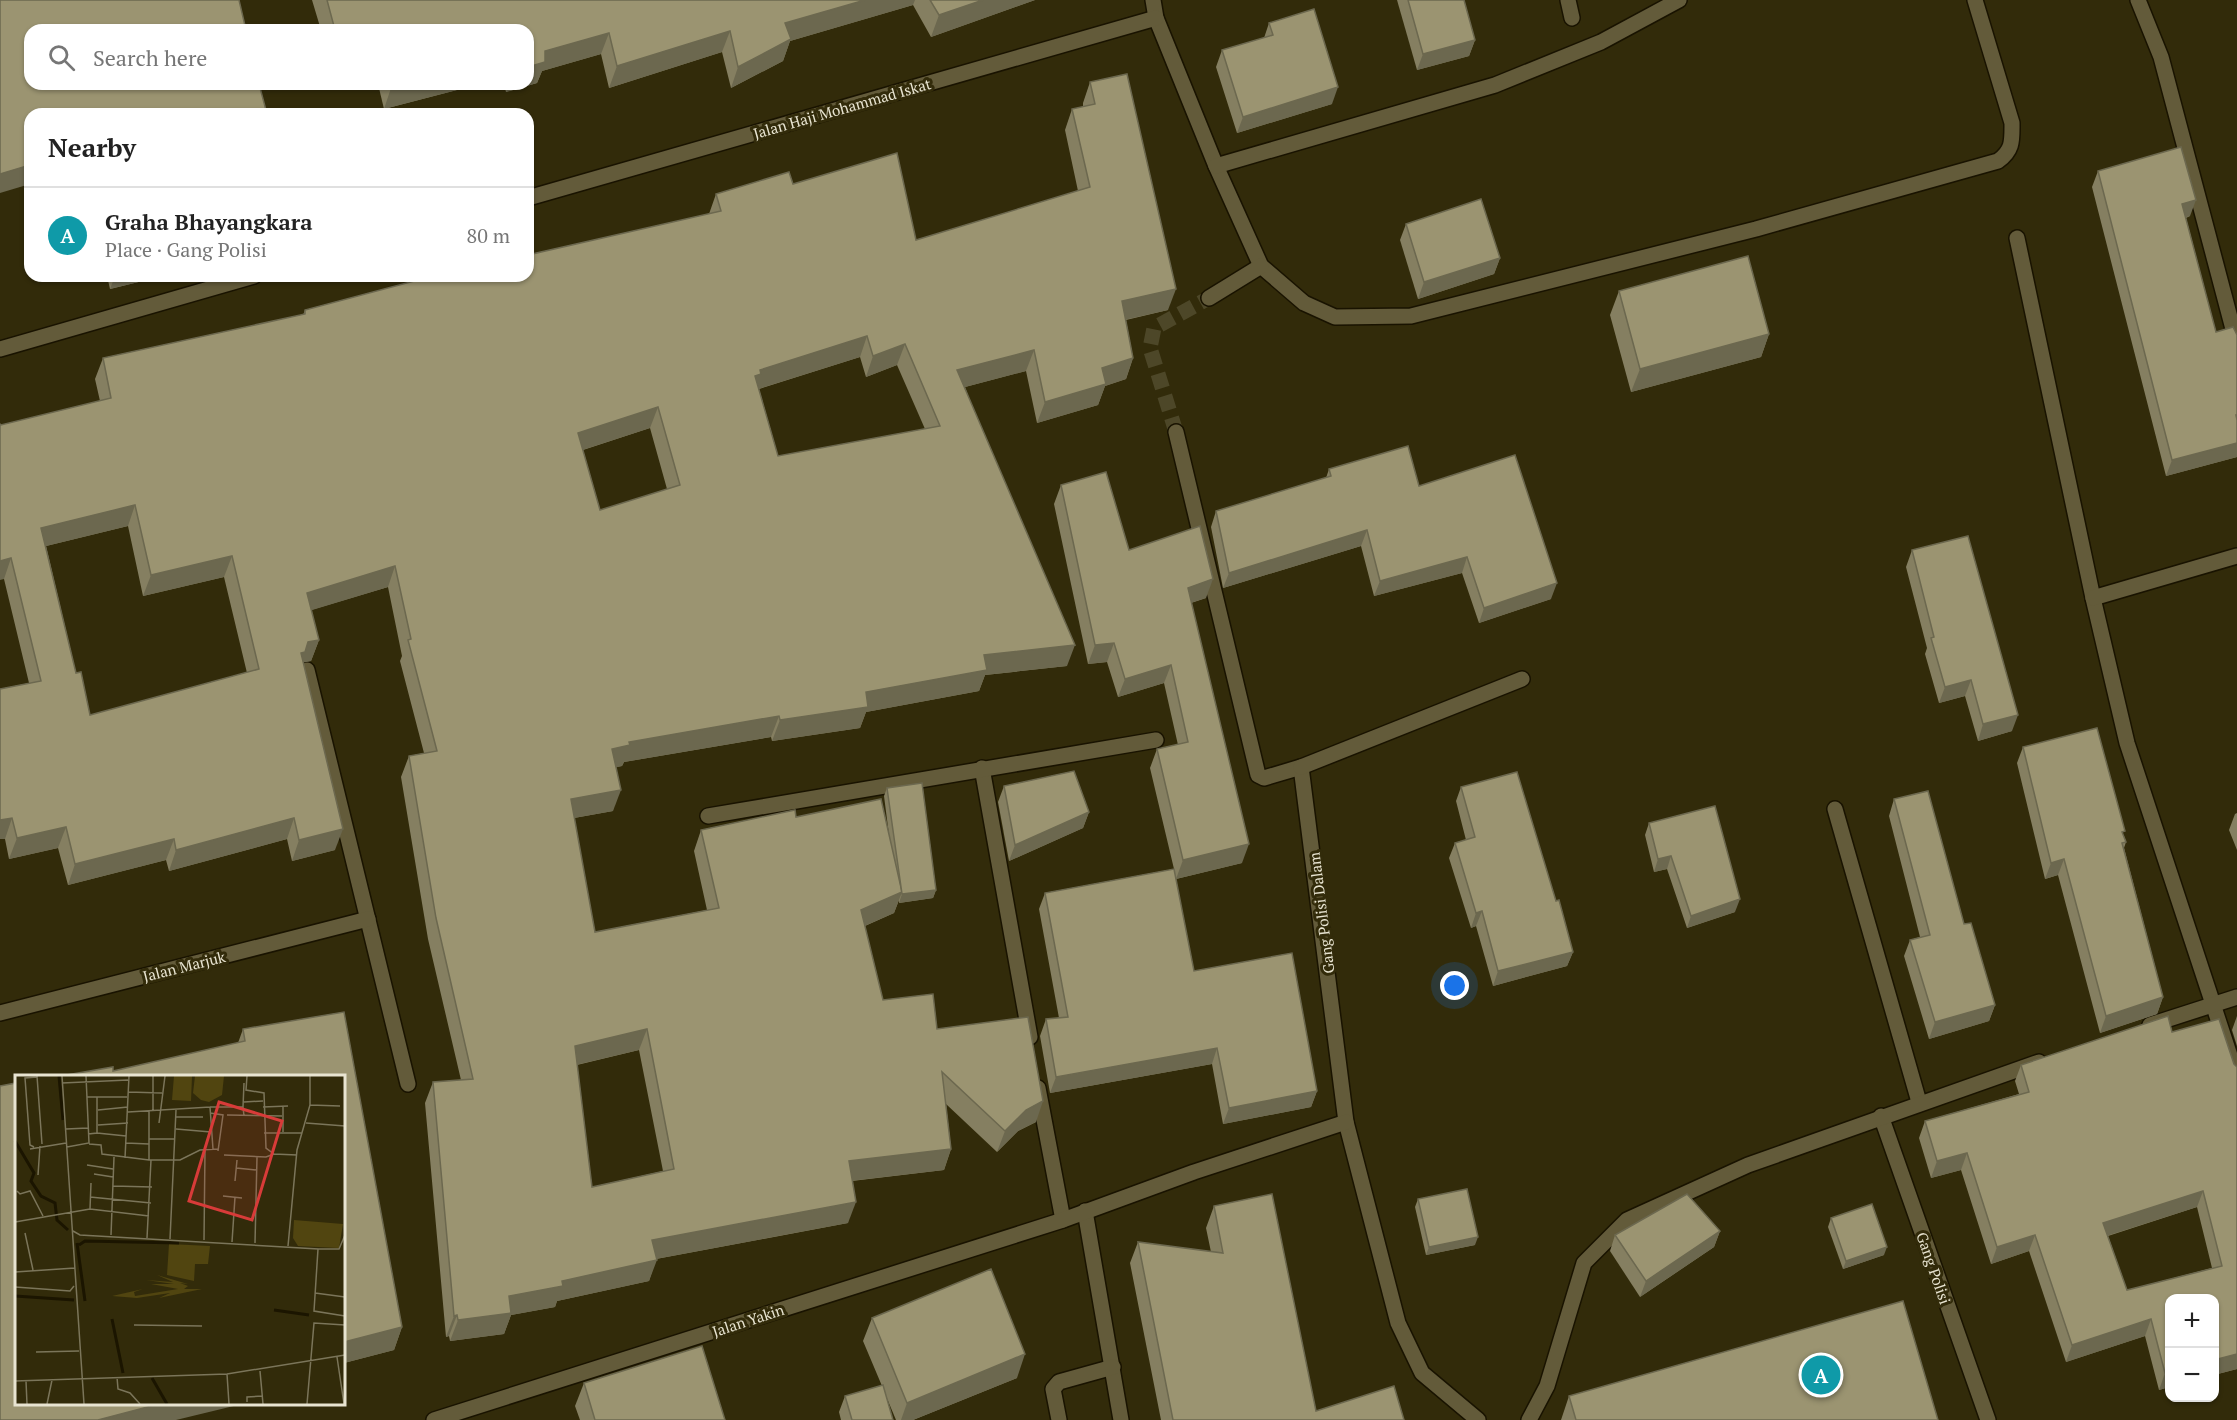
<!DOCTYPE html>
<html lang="en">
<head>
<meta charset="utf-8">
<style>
  body { margin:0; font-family:"PT Serif",serif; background:#f6f6f6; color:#222 }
  .controls { position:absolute; right:18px; bottom:18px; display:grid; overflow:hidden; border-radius:12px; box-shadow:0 2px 4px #0004 }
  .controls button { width:54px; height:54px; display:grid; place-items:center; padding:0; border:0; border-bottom:2px solid #e0e0e0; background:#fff; color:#222; font:30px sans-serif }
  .you { position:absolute; left:1455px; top:986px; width:21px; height:21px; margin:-15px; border:4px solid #fff; border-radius:50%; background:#1a73e8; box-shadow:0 0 0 9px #1a73e833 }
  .badge { display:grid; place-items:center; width:39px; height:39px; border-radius:50%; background:#705a85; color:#fff; font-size:20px; font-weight:700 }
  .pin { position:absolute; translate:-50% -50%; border:3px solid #fff; box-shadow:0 2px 6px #0006 }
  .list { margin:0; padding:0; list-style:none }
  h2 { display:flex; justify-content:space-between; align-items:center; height:78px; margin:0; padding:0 24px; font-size:26px }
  h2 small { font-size:20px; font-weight:400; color:#767676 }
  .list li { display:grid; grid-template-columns:39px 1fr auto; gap:18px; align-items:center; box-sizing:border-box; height:96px; padding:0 24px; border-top:2px solid #e0e0e0 }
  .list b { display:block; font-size:22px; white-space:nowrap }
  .list p { margin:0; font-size:20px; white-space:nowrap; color:#767676 }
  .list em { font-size:20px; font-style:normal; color:#767676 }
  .icon { flex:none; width:33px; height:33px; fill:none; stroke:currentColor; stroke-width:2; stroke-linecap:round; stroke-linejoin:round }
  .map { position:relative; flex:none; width:2237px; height:1420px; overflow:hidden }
  .search { position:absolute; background:#fff; box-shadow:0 2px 4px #0004; left:24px; top:24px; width:510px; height:66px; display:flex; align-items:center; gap:15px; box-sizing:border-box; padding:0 21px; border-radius:18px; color:#767676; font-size:22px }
  .panel { position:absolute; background:#fff; box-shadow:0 2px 4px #0004; left:24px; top:108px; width:510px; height:174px; border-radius:18px }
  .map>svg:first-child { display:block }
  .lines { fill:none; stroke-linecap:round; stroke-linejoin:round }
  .street-tunnel { stroke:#4d4728; stroke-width:15; stroke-dasharray:15 8; stroke-linecap:butt }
  .street-casing { stroke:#191300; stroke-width:18 }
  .street { stroke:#635b3a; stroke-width:15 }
  .wall { fill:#857f61; fill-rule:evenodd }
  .shaded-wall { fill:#6c684f }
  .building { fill:#9b9471; stroke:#6c684f; stroke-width:1.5; fill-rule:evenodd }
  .labels { text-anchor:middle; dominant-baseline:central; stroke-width:6; stroke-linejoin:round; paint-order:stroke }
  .street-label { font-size:15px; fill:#e8e4d1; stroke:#322b0a }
  .inset-river { fill:none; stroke:#1b1500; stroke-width:3 }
  .inset-road { fill:none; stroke:#7b755a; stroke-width:1.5 }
  .view { fill:#d83b39; fill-opacity:0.15; stroke:#d83b39; stroke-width:3 }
  .inset-edge { fill:none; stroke:#e8e4d1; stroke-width:3 }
</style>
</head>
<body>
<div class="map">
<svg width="2237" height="1420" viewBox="0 0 2237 1420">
  <rect width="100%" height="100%" fill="#322b0a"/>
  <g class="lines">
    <polyline class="street-tunnel" points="1176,432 1150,348 1154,328 1209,298"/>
    <defs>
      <g id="street">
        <path d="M1153 0 1156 18 1216 166 1261 266 1304 303 1335 317 1411 316 1756 229 1998 161C2013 150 2012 141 2012 123L1975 0"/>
        <polyline points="1568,0 1572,18"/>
        <polyline points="2138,0 2161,57 2237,344"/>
        <polyline points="1216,166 1495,85 1601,42 1679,0"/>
        <polyline points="528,198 1156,18"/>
        <polyline points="2017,238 2093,598 2127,743 2237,1077"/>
        <polyline points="1209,298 1261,266"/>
        <polyline points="0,349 254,276"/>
        <polyline points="1176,432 1258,775 1264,778 1301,767 1346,1122 1398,1323 1422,1373 1478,1420"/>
        <polyline points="2093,598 2237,556"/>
        <polyline points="307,670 408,1084"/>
        <polyline points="1301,767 1522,679"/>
        <polyline points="982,768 1030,1037"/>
        <polyline points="1835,809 1919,1102"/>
        <polyline points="708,816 1156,740"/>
        <polyline points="0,1013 368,919"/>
        <polyline points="2150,1025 2237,997"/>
        <polyline points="1038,1088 1063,1220"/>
        <polyline points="1881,1116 1988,1420"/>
        <polyline points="1085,1211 1121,1420"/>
        <polyline points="434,1420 1063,1220 1194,1172 1346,1122"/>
        <polyline points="1059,1420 1053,1389 1059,1382 1113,1367"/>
        <polyline points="1529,1420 1547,1386 1584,1263 1627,1220 1748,1165 2039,1062"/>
      </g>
    </defs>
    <use href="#street" class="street-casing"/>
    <use href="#street" class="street"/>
  </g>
  <g class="wall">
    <polygon points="312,0 1035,0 931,37 913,5 790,41 783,61 731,88 722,52 609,88 601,54 542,71 537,83 506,92 504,84 528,84 528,30 321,30"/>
    <polygon points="1397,0 1464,0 1475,40 1469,56 1417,70"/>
    <polygon points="1269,23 1332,104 1237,133 1216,67 1222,50 1264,38"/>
    <path d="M1090 82 1168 310 1126 320 1133 358 1126 379 1105 386 1098 405 1037 423 1026 371 965 387 1067 666 985 675 979 691 866 712 860 728 772 741 771 737 624 762 622 766 616 767 613 811 574 818 595 932 707 910 694 851 701 830 796 817 889 835 884 796 887 788 936 890 933 898 899 903V900L894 913 865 926 883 1000 937 1029 1036 1122 1018 1131 997 1152 946 1104 951 1149 944 1170 852 1181 848 1223 656 1259 649 1281 557 1301 555 1307 511 1315 504 1334 450 1341 449 1336 446 1337 425 1103 433 1082 461 1080 428 939 401 777 409 756 424 753 400 661 402 656 388 587 311 610 319 640 311 661 303 662 335 850 292 861 287 839 169 871 166 860 68 885 58 848 9 859 5 839H0V689L29 683 4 579 1 425 100 401 95 379 103 358 303 315 305 310 431 277 432 276H528L532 254 709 214 716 194 793 184 916 240 1078 191 1065 130 1072 109 1083 107V103ZM860 357 866 377 897 365 925 429 778 456 759 389ZM650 428 667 489 600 510 583 450ZM128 526 143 596 224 577 247 673 90 715 76 673 46 546ZM639 1050 663 1171 592 1187 577 1065Z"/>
    <polygon points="378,84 480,84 384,109"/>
    <polygon points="2098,171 2190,216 2186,218 2216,332 2237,457 2166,476 2092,187"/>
    <polygon points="1406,224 1500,258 1494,274 1418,299 1400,240"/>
    <polygon points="107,276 163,276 110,289"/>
    <polygon points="1619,291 1769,334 1761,357 1631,392 1610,315"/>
    <polygon points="1329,469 1419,486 1551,599 1479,623 1462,573 1374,596 1361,546 1223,588 1211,527 1216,511 1326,478"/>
    <polygon points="1061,485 1129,550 1206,598 1191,603 1242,863 1176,879 1194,971 1317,1091 1311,1107 1223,1124 1212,1064 1050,1093 1040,1036 1046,1019 1059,1018 1039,909 1045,893 1174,869 1150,768 1157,749 1178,745 1164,683 1118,697 1107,662 1088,664 1054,504"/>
    <polygon points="1912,550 2012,731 1978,741 1965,696 1939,703 1925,654 1927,648 1906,567"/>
    <polygon points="2023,747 2124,836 2126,842 2124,848 2163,997 2157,1014 2100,1033 2058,875 2045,879 2017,763"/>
    <polygon points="1004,786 1089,812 1083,828 1009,861 998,802"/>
    <polygon points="1461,787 1573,952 1567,966 1493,986 1476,926 1471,928 1449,858 1455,843 1466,840 1456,801"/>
    <polygon points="1894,799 1964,924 1995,1005 1989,1021 1929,1039 1904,956 1910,940 1920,937 1889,816"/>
    <polygon points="2237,813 2237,850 2229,830 2235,814"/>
    <polygon points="1649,823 1735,912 1687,928 1667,869 1654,872 1645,835"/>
    <polygon points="344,1012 402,1327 394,1350 344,1363 344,1077 55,1077 113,1067 113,1071 238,1043 243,1029"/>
    <polygon points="2237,1016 2237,1046 2232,1030"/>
    <path d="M2219 1019 2237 1369 2214 1375V1299L2169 1387 2159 1390 2145 1336 2066 1362 2029 1251 1991 1264 1961 1170 1931 1178 1919 1138 1925 1121 2019 1094 2015 1081 2021 1065 2172 1032ZM2197 1207 2212 1268 2127 1290 2108 1236Z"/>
    <polygon points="1418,1199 1475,1245 1426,1255 1415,1207"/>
    <polygon points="1214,1206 1316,1411 1404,1420 1161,1420 1130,1263 1138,1242 1211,1252 1206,1228"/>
    <polygon points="1831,1218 1884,1255 1843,1269 1828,1227"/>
    <polygon points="1720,1231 1714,1247 1640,1297 1610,1251 1615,1235"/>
    <polygon points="872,1318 1017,1378 913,1420 896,1420 886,1396 893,1420 841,1420 839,1412 845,1396 882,1386 863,1341"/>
    <polygon points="584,1383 725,1420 580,1420 575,1406"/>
    <polygon points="1569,1396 1938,1420 1561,1420"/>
  </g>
  <g class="shaded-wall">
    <polygon points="865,0 915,0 913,5 790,41 783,61 731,88 738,67 785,23"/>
    <polygon points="983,0 1035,0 931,37 939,15"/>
    <polygon points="730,31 722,52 609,88 617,66"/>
    <polygon points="609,33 601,54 542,71 537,83 506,92 509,84 528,84 528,67 545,51"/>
    <polygon points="1475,40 1469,56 1417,70 1423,54"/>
    <polygon points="405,84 480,84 384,109 391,88"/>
    <polygon points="1338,87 1332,104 1237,133 1243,117"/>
    <polygon points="30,165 30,184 0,193 0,174"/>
    <polygon points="2196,200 2190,216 2176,220 2182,204"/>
    <polygon points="1500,258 1494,274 1418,299 1424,282"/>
    <polygon points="115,276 163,276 110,289"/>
    <polygon points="1176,289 1168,310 1115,322 1122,301"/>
    <polygon points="1769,334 1761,357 1631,392 1640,369"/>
    <polygon points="867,336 860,357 755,390 755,376 760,370"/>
    <polygon points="905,344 897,365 866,377 873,356"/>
    <polygon points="1034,350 1026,371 950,391 957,370"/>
    <polygon points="1133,358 1126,379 1105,386 1098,405 1037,423 1045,402 1102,368"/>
    <polygon points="658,407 650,428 570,454 578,433"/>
    <polygon points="2237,443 2237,457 2166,476 2172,460"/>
    <polygon points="135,505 128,526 34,549 41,528"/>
    <polygon points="1367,530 1361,546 1223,588 1229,573"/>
    <polygon points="232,556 224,577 143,596 151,575"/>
    <polygon points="1467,557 1462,573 1374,596 1380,581"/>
    <polygon points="11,558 4,579 0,580 0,561"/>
    <polygon points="395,566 388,587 299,614 307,593"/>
    <polygon points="1213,579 1206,598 1181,606 1188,588"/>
    <polygon points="1557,583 1551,599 1479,623 1484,608"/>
    <polygon points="319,640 311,661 301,663 301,653 308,642"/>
    <polygon points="1114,643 1107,662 1088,664 1095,645"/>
    <polygon points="1075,645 1067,666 985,675 979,691 866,712 860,728 772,741 780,720 866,692 984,655"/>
    <polygon points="1171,665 1164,683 1118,697 1125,679"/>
    <polygon points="1971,680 1965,696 1939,703 1945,687"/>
    <polygon points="2018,715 2012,731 1978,741 1983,724"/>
    <polygon points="779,716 771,737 624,762 622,766 605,770 612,749 629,742"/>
    <polygon points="621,790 613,811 563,820 571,799"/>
    <polygon points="1089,812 1083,828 1009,861 1015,845"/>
    <polygon points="12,818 5,839 0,839 0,820"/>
    <polygon points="294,818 287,839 169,871 176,850"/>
    <polygon points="66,827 58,848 9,859 17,838"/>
    <polygon points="343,829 335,850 292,861 299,840"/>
    <polygon points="174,839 166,860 68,885 75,864"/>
    <polygon points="1249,844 1242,863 1176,879 1183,860"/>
    <polygon points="1671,856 1667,869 1654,872 1658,859"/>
    <polygon points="2064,859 2058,875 2045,879 2051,863"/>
    <polygon points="936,890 933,898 899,903 902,894"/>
    <polygon points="902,892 894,913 853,931 861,910"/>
    <polygon points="1740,899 1735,912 1687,928 1691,916"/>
    <polygon points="1482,911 1476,926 1471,928 1476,913"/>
    <polygon points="1573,952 1567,966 1493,986 1498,971"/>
    <polygon points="2163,997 2157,1014 2100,1033 2106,1016"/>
    <polygon points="1995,1005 1989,1021 1929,1039 1935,1022"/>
    <polygon points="647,1029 639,1050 567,1067 575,1046"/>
    <polygon points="1217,1048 1212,1064 1050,1093 1056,1077"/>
    <polygon points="1317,1091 1311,1107 1223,1124 1229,1108"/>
    <polygon points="1043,1101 1036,1122 1018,1131 997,1152 1005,1131 1026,1110"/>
    <polygon points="951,1149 944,1170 841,1182 849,1161"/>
    <polygon points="1967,1153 1961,1170 1931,1178 1937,1161"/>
    <polygon points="2203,1191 2197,1207 2097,1239 2103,1223"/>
    <polygon points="856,1202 848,1223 645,1261 652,1240"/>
    <polygon points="1720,1231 1714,1247 1640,1297 1646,1281"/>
    <polygon points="2035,1235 2029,1251 1991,1264 1997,1247"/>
    <polygon points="1478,1237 1475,1245 1426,1255 1429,1247"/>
    <polygon points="1887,1247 1884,1255 1843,1269 1846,1261"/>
    <polygon points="657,1260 649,1281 557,1301 555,1307 511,1315 504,1334 450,1341 458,1320 509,1296 562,1281"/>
    <polygon points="457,1315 449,1336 446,1337 454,1316"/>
    <polygon points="2151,1319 2145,1336 2066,1362 2072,1345"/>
    <polygon points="402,1327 394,1350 344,1363 344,1342"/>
    <polygon points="1025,1354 1017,1378 913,1420 901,1420 907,1403"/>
    <polygon points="2237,1354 2237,1369 2214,1375 2214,1360"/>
    <polygon points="2169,1372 2169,1387 2159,1390 2165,1373"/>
    <polygon points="159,1404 242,1404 176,1420 98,1420"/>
  </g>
  <g class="building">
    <polygon points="0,0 239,0 246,30 30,30 30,84 259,84 267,114 30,114 30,165 0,174"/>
    <polygon points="327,0 865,0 785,23 791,39 738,67 730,31 617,66 609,33 545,51 545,62 528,67 528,30 335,30"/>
    <polygon points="930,0 983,0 939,15"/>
    <polygon points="1408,0 1464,0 1475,40 1423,54"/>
    <polygon points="1314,9 1338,87 1243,117 1222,50 1273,35 1269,23"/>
    <path d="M1127 74 1176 289 1122 301 1133 358 1102 368 1106 384 1045 402 1034 350 957 370 1075 645 984 655 987 670 866 692 868 707 780 720 779 716 629 742 630 745 612 749 621 790 571 799 595 932 719 908 701 830 795 810 796 817 881 799 902 892 861 910 883 1000 933 994 937 1029 1028 1017 1043 1101 1026 1110 1005 1131 942 1072 951 1149 849 1161 856 1202 652 1240 657 1260 562 1281 563 1286 509 1296 511 1313 458 1320 457 1315 454 1316 433 1082 473 1079 436 918 409 756 437 751 408 640 411 639 395 566 307 593 319 640 308 642 305 652 301 653 343 829 299 840 294 818 176 850 174 839 75 864 66 827 17 838 12 818 0 820V689L41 681 11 558 0 561V424L1 425 111 398 103 358 305 314V310L433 276H528V244H529L532 254 721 211 716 194 789 172 793 184 897 153 916 240 1090 187 1072 109 1095 104 1090 82ZM867 336 873 356 905 344 940 426 778 456 755 376 761 374 760 370ZM658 407 680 485 600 510 578 433ZM135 505 151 575 232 556 259 669 90 715 81 672 76 673 41 528ZM647 1029 674 1169 592 1187 575 1046Z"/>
    <polygon points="391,84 405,84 391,88"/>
    <polygon points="2181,147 2196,200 2182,204 2216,332 2233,327 2237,335 2237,415 2236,415 2237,420 2237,443 2172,460 2098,171"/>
    <polygon points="1481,199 1500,258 1424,282 1406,224"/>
    <polygon points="1748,256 1769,334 1640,369 1619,291"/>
    <polygon points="1408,446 1419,486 1515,455 1557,583 1484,608 1467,557 1380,581 1367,530 1229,573 1216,511 1331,476 1329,469"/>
    <polygon points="1106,472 1129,550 1200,526 1213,579 1188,588 1249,844 1183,860 1157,749 1188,742 1171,665 1125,679 1114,643 1095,645 1061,485"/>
    <polygon points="1968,536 2018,715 1983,724 1971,680 1945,687 1931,638 1934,637 1912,550"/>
    <polygon points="2097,728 2125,831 2122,832 2126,842 2122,843 2163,997 2106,1016 2064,859 2051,863 2023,747"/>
    <polygon points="1074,771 1089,812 1015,845 1004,786"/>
    <polygon points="1517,772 1556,901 1559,900 1573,952 1498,971 1482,911 1476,913 1455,843 1475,837 1461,787"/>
    <polygon points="922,783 936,890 902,894 887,788"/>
    <polygon points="1928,791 1964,924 1971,923 1995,1005 1935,1022 1910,940 1930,935 1894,799"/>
    <polygon points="1715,806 1740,899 1691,916 1671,856 1658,859 1649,823"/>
    <polygon points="1174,869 1194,971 1292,953 1317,1091 1229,1108 1217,1048 1056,1077 1046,1019 1068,1017 1045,893"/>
    <polygon points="344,1012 402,1327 344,1342 344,1077 55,1077 113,1067 113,1071 245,1041 243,1029"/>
    <path d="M2168 1016 2172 1032 2219 1019 2234 1064 2237 1067V1354L2214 1360V1299H2169V1372L2165 1373 2151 1319 2072 1345 2035 1235 1997 1247 1967 1153 1937 1161 1925 1121 2029 1092 2021 1065ZM2203 1191 2222 1266 2127 1290 2103 1223Z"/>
    <polygon points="16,1083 16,1404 159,1404 98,1420 0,1420 0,1086"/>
    <polygon points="1467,1189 1478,1237 1429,1247 1418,1199"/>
    <polygon points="1272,1194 1316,1411 1394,1386 1404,1420 1173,1420 1138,1242 1223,1253 1214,1206"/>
    <polygon points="1687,1194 1720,1231 1646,1281 1615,1235"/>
    <polygon points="1872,1204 1887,1247 1846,1261 1831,1218"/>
    <polygon points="991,1269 1025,1354 907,1403 872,1318"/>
    <polygon points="1903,1301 1938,1420 1576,1420 1569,1396"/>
    <polygon points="702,1346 725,1420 595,1420 584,1383"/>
    <polygon points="883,1385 893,1420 852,1420 845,1396"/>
  </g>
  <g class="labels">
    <g class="street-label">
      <text transform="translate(842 108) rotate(-16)">Jalan Haji Mohammad Iskat</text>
      <text transform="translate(1321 913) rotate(-97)">Gang Polisi Dalam</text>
      <text transform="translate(184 966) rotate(-14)">Jalan Marjuk</text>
      <text transform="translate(1934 1268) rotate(71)">Gang Polisi</text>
      <text transform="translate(748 1320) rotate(-18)">Jalan Yakin</text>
    </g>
  </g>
  <g transform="translate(15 1075)">
    <rect width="330" height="330" fill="#322b0a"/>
    <path d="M159 1H177L176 26 157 25ZM180 1H209L207 20 194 27 186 25 178 18ZM279 145 328 149 324 173 283 171 278 163ZM154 169 195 171 193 189H180L179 206 152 200ZM142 200 173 209 165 208 173 211 169 214H187L144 223 155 218 122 223 97 221 128 214 119 217 120 221 163 214 136 209H159L131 205 158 207Z" fill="#514510"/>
    <path class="inset-river" d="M44 1 48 45M0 66 19 98 16 106 26 121 40 128 42 145 53 155M62 168 70 226M64 170 70 166 164 168M0 221 59 225M259 235 294 240M97 244 108 298M137 303 152 329"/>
    <path class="inset-road" d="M22 1 27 69M47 1 69 329M138 1V36M232 1 231 15 249 18 251 73 259 79 282 80M47 8 113 5M113 17 147 18M72 22H112M229 27 248 26M295 30 325 31M195 32H228L229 41M228 32 229 8M248 32 273 31M83 35 113 32M134 36V85M113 37 195 32 198 74M195 38 208 40 203 76M212 40 267 41M161 42H188M144 48 150 1M291 48 330 51M83 50 113 48M51 54 73 53M161 54 196 57M268 57V32M82 58 111 61M249 58H287M73 59 82 58V22M134 64H160M111 68 134 69M74 69 86 70 87 79 134 85H165L185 75 203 74M19 72 15 70 10 3 22 2M52 72 74 68 71 1M15 74 51 68M209 80 251 82 259 79M110 83 114 1M72 90 98 94M221 93 242 95M79 99 98 102M23 100 25 71M220 106 222 85M98 111 137 112M2 116 5 119 15 116 28 141M208 121 227 123M75 122 136 128M75 134 76 108M0 147 75 134 134 141M58 156 65 160 303 174 299 236 330 241M10 158 18 195M96 160 99 82M132 163 136 85M155 164 161 35M189 165 190 75M217 167 220 122M240 168 242 82M273 171 282 75 295 30V1M303 174H324L330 160M0 197 60 193M0 212 55 216 59 211M300 218 330 222M119 250 187 251M21 277 64 276M322 282 329 329M245 296 248 329M212 299 214 329M102 302 103 314 115 318 125 329M0 306 212 299 330 280M11 306 12 329M232 327V322L247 321M32 329 37 305M292 329 299 248 330 250"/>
    <path class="view" d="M204 27 267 46 237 145 174 126Z"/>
    <rect width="330" height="330" class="inset-edge"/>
  </g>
</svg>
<div class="controls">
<button>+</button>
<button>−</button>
</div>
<div class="you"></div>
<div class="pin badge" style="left:1821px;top:1375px;background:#0f9aa8">A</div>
<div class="search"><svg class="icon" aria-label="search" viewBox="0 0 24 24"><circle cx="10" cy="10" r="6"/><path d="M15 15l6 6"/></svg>Search here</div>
<section class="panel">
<h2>Nearby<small></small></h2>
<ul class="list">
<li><span class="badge" style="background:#0f9aa8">A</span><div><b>Graha Bhayangkara</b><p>Place · Gang Polisi</p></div><em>80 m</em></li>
</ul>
</section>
</div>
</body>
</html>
